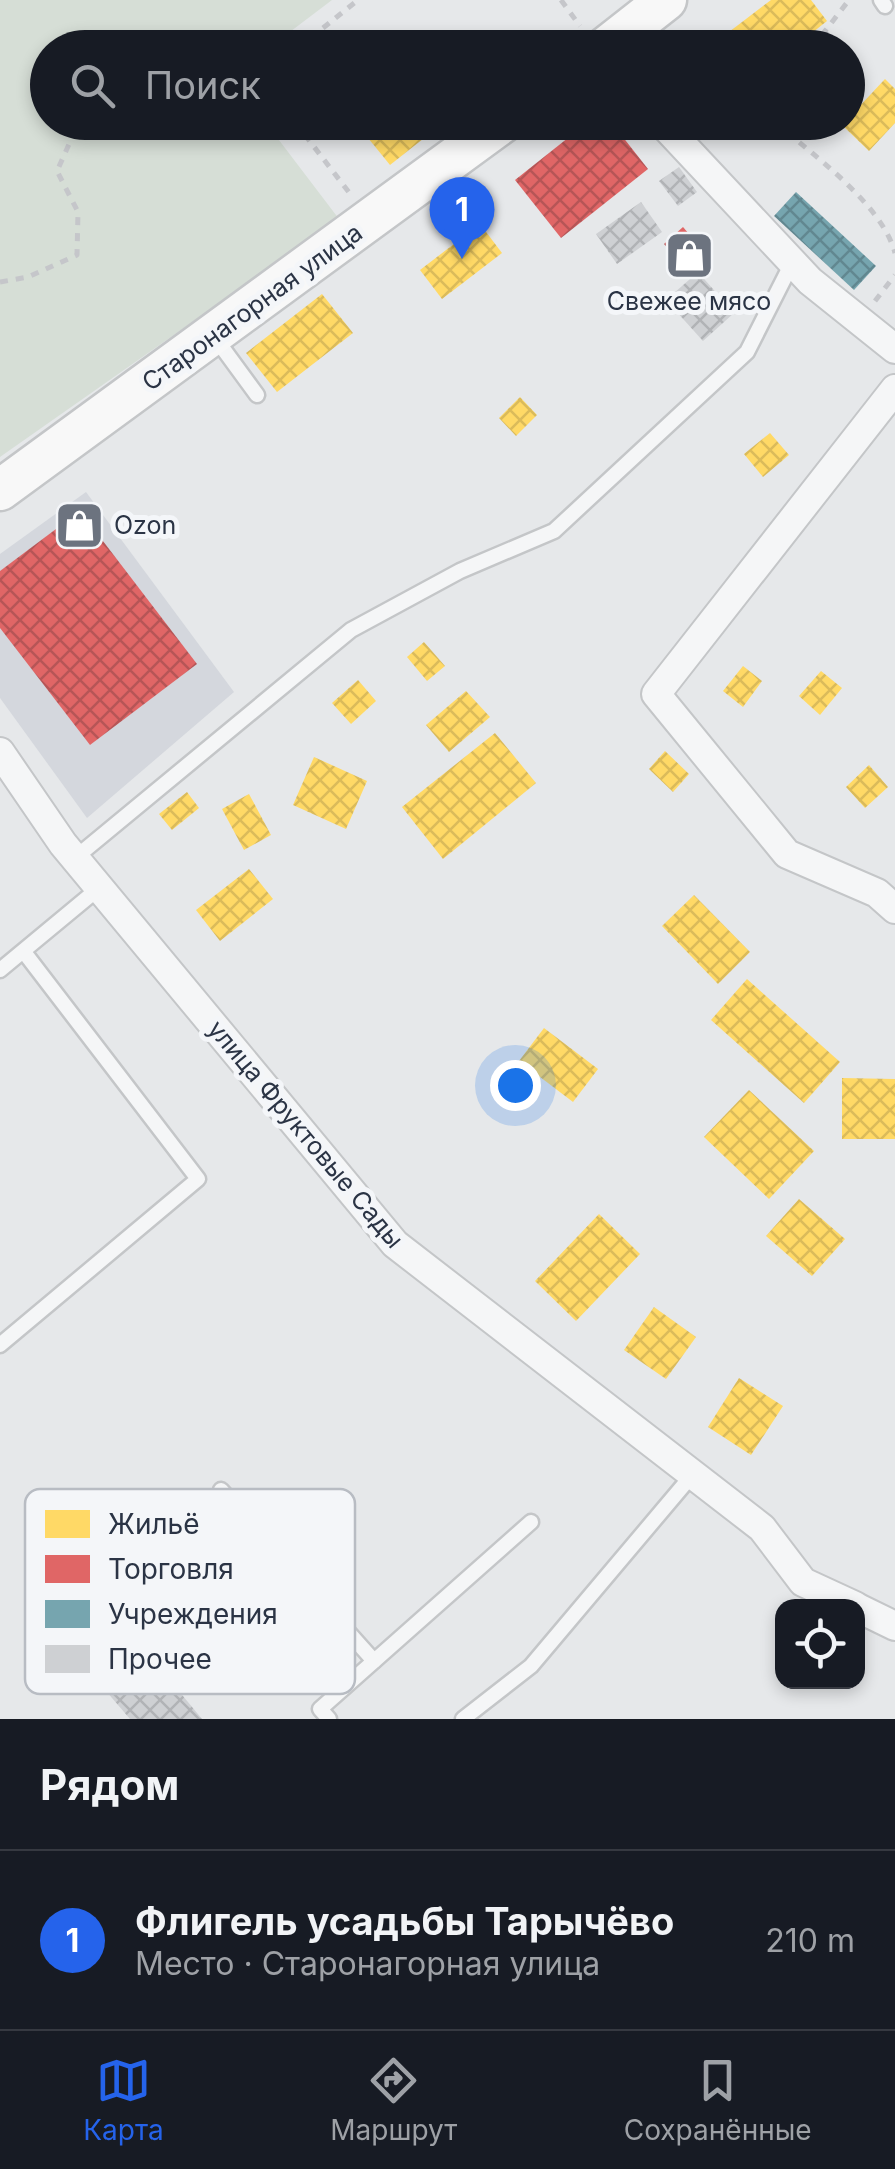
<!DOCTYPE html>
<html lang="ru">
<head>
<meta charset="utf-8">
<style>
  body { margin:0; font-family:Inter,sans-serif; background:#242831; color:#f1f3f6 }
  .controls { position:absolute; right:30px; bottom:30px; display:grid; overflow:hidden; border-radius:20px; box-shadow:0 5px 15px #0003 }
  .controls button { width:90px; height:90px; display:grid; place-items:center; padding:0; border:0; border-bottom:2px solid #363941; background:#171b24; color:#f1f3f6; font:50px sans-serif }
  .you { position:absolute; left:515px; top:1085px; width:35px; height:35px; margin:-25px; border:8px solid #fff; border-radius:50%; background:#1a73e8; box-shadow:0 0 0 15px #1a73e833 }
  .badge { display:grid; place-items:center; width:65px; height:65px; border-radius:50%; background:#2563eb; color:#fff; font-size:32px; font-weight:700 }
  .pin { position:absolute; translate:-50% -82px; filter:drop-shadow(0 2px 5px #0008) }
  .pin::after { content:''; position:absolute; top:52px; width:35px; height:30px; background:inherit; clip-path:polygon(0 0,100% 0,50% 100%) }
  .list { margin:0; padding:0; list-style:none }
  h2 { display:flex; justify-content:space-between; align-items:center; height:130px; margin:0; padding:0 40px; font-size:42px }
  h2 small { font-size:32px; font-weight:400; color:#9ea1a6 }
  .list li { display:grid; grid-template-columns:65px 1fr auto; gap:30px; align-items:center; box-sizing:border-box; height:180px; padding:0 40px; border-top:2px solid #363941 }
  .list b { display:block; font-size:38px; white-space:nowrap }
  .list p { margin:0; font-size:32px; white-space:nowrap; color:#9ea1a6 }
  .list em { font-size:32px; font-style:normal; color:#9ea1a6 }
  .icon { flex:none; width:55px; height:55px; fill:none; stroke:currentColor; stroke-width:2; stroke-linecap:round; stroke-linejoin:round }
  .map { position:relative; flex:none; width:895px; height:1719px; overflow:hidden }
  .search { position:absolute; background:#171b24; box-shadow:0 5px 15px #0003; left:30px; right:30px; top:30px; height:110px; display:flex; align-items:center; gap:25px; box-sizing:border-box; padding:0 35px; border-radius:55px; color:#9ea1a6; font-size:38px }
  .sheet { height:310px; background:#171b24 }
  nav { display:flex; justify-content:space-around; align-items:center; box-sizing:border-box; height:140px; border-top:2px solid #363941; background:#171b24; font-size:28px; color:#9ea1a6 }
  nav a { display:grid; justify-items:center; gap:5px }
  nav .on { color:#2563eb }
  .map>svg:first-child { display:block }
  .built { fill:#d4d7dd }
  .green { fill:#d6ded6 }
  .homes { fill:url(#homes-cross-hatch) }
  .shops { fill:url(#shops-cross-hatch) }
  .public { fill:url(#public-cross-hatch) }
  .building { fill:url(#building-cross-hatch) }
  .lines { fill:none; stroke-linecap:round; stroke-linejoin:round }
  .service-casing { stroke:#c4c6c8; stroke-width:19 }
  .minor-casing { stroke:#c4c6c8; stroke-width:32 }
  .secondary-casing { stroke:#c4c6c8; stroke-width:45 }
  .path { stroke:#c5c6ca; stroke-width:5; stroke-dasharray:8 8; stroke-linecap:butt }
  .service { stroke:#f5f6f7; stroke-width:14 }
  .minor { stroke:#f5f6f7; stroke-width:28 }
  .secondary { stroke:#f8f8f8; stroke-width:40 }
  .labels { text-anchor:middle; dominant-baseline:central; stroke-width:10; stroke-linejoin:round; paint-order:stroke }
  .poi-label { font-size:25px; fill:#2b3445; stroke:#f4f6f9 }
  .street-label { font-size:25px; fill:#2b3445; stroke:#f4f6f9 }
  .key { fill:#f4f6f9; stroke:#b8bcc3; stroke-width:2.5 }
  .key-label { font-size:28px; fill:#2b3445 }
</style>
</head>
<body>
<div class="map">
<svg width="895" height="1719" viewBox="0 0 895 1719">
  <defs>
    <pattern id="homes-cross-hatch" width="8" height="8" patternUnits="userSpaceOnUse" patternTransform="scale(2.5)"><rect width="8" height="8" fill="#ffd966"/><path d="M0 0l8 8M0 8l8-8" fill="none" stroke="#dbbb5a"/></pattern>
    <pattern id="shops-cross-hatch" width="8" height="8" patternUnits="userSpaceOnUse" patternTransform="scale(2.5)"><rect width="8" height="8" fill="#e06666"/><path d="M0 0l8 8M0 8l8-8" fill="none" stroke="#b65556"/></pattern>
    <pattern id="public-cross-hatch" width="8" height="8" patternUnits="userSpaceOnUse" patternTransform="scale(2.5)"><rect width="8" height="8" fill="#76a5af"/><path d="M0 0l8 8M0 8l8-8" fill="none" stroke="#618790"/></pattern>
    <pattern id="building-cross-hatch" width="8" height="8" patternUnits="userSpaceOnUse" patternTransform="scale(2.5)"><rect width="8" height="8" fill="#ced0d3"/><path d="M0 0l8 8M0 8l8-8" fill="none" stroke="#b1b3b6"/></pattern>
  </defs>
  <rect width="100%" height="100%" fill="#e6e8ea"/>
  <polygon class="built" points="86,492 234,692 87,818 0,698 0,554"/>
  <polygon class="green" points="0,0 332,0 270,47 48,48 48,122 266,123 339,219 0,457"/>
  <g class="homes">
    <polygon points="771,0 811,0 827,21 793,48 734,48 725,35"/>
    <polygon points="885,79 895,89 895,123 869,151 842,125"/>
    <polygon points="355,122 426,122 433,131 390,165"/>
    <polygon points="480,224 502,253 442,299 420,270"/>
    <polygon points="322,294 353,333 277,392 246,353"/>
    <polygon points="520,397 537,415 516,436 499,418"/>
    <polygon points="770,433 789,455 763,477 744,454"/>
    <polygon points="424,642 445,666 427,681 407,657"/>
    <polygon points="743,666 762,681 743,707 723,691"/>
    <polygon points="821,671 842,688 820,715 799,696"/>
    <polygon points="358,680 376,701 351,724 332,703"/>
    <polygon points="466,691 490,717 449,752 426,725"/>
    <polygon points="495,733 536,783 443,859 402,807"/>
    <polygon points="665,751 689,774 673,792 649,769"/>
    <polygon points="314,757 367,781 346,829 293,805"/>
    <polygon points="869,765 888,787 865,808 846,787"/>
    <polygon points="187,792 199,808 172,830 159,814"/>
    <polygon points="249,794 271,835 244,850 222,809"/>
    <polygon points="249,869 273,899 220,941 196,910"/>
    <polygon points="694,895 750,952 718,984 662,926"/>
    <polygon points="747,979 840,1062 804,1103 711,1020"/>
    <polygon points="544,1028 598,1069 573,1102 519,1061"/>
    <polygon points="842,1078 895,1079 895,1139 842,1139"/>
    <polygon points="749,1090 814,1151 769,1199 704,1137"/>
    <polygon points="799,1199 845,1239 812,1276 766,1236"/>
    <polygon points="599,1214 640,1254 576,1321 535,1281"/>
    <polygon points="654,1307 696,1337 666,1379 624,1350"/>
    <polygon points="739,1378 783,1406 751,1455 708,1427"/>
  </g>
  <g class="shops">
    <polygon points="588,122 611,122 648,169 561,238 515,180"/>
    <polygon points="683,227 708,256 690,273 664,244"/>
    <polygon points="80,511 197,664 90,745 0,628 0,571"/>
  </g>
  <polygon class="public" points="796,192 876,266 854,290 774,216"/>
  <g class="building">
    <polygon points="679,167 697,192 678,206 659,181"/>
    <polygon points="641,202 662,232 617,264 596,234"/>
    <polygon points="698,272 734,313 703,341 666,300"/>
    <polygon points="149,1655 202,1719 130,1719 106,1691"/>
  </g>
  <g class="lines">
    <defs>
      <g id="service">
        <polyline points="881,0 885,6"/>
        <polyline points="216,339 257,395"/>
        <polyline points="75,858 351,630 460,571 554,531 747,352 792,263"/>
        <polyline points="0,970 99,888"/>
        <polyline points="0,1345 198,1179 24,952"/>
        <polyline points="221,1490 374,1661"/>
        <polyline points="329,1719 320,1709 531,1522"/>
        <polyline points="463,1719 531,1666 693,1474"/>
      </g>
      <g id="minor">
        <polyline points="661,122 810,281 895,349"/>
        <polyline points="895,389 656,694 787,854 877,893 895,909"/>
        <polyline points="0,752 63,844 395,1244 762,1528 803,1582 855,1606"/>
        <polyline points="858,1608 895,1626"/>
      </g>
      <g id="secondary">
        <polyline points="605,48 666,0"/>
        <polyline points="0,490 503,122"/>
      </g>
    </defs>
    <use href="#service" class="service-casing"/>
    <use href="#minor" class="minor-casing"/>
    <use href="#secondary" class="secondary-casing"/>
    <g class="path">
      <polyline points="561,0 580,26"/>
      <polyline points="298,48 358,0"/>
      <polyline points="812,48 849,0"/>
      <polyline points="295,122 351,195"/>
      <path d="M775 122C813 155 882 204 895 253"/>
      <polyline points="0,282 28,277 77,255 78,212 57,171 79,122"/>
      <polyline points="875,301 895,275"/>
    </g>
    <use href="#service" class="service"/>
    <use href="#minor" class="minor"/>
    <use href="#secondary" class="secondary"/>
  </g>
  <defs>
    <symbol id="shop-square" viewBox="-11 -11 22 22"><rect x="-9" y="-9" width="18" height="18" rx="4" fill="#6c737f" stroke="#f4f6f9"/><path d="M-5-2.5h2.3a2.7 3.5 0 0 1 5.4 0H5L5.5 6h-11ZM-1.5-2.5h3a1.5 2.3 0 0 0-3 0Z" fill="#fff"/></symbol>
  </defs>
  <g fill-rule="evenodd">
    <use href="#shop-square" x="662" y="228" width="55" height="55"/>
    <use href="#shop-square" x="52" y="498" width="55" height="55"/>
  </g>
  <g class="labels">
    <g class="poi-label">
      <text x="689" y="301">Свежее мясо</text>
      <text x="114" y="525" text-anchor="start">Ozon</text>
    </g>
    <g class="street-label">
      <text transform="translate(252 307) rotate(-36)">Старонагорная улица</text>
      <text transform="translate(306 1134) rotate(50)">улица Фруктовые Сады</text>
    </g>
  </g>
  <rect x="25" y="1489" width="330" height="205" rx="15" class="key"/>
  <rect x="45" y="1510" width="45" height="28" fill="#ffd966"/>
  <rect x="45" y="1555" width="45" height="28" fill="#e06666"/>
  <rect x="45" y="1600" width="45" height="28" fill="#76a5af"/>
  <rect x="45" y="1645" width="45" height="28" fill="#ced0d3"/>
  <g class="key-label">
    <text x="108" y="1534">Жильё</text>
    <text x="108" y="1579">Торговля</text>
    <text x="108" y="1624">Учреждения</text>
    <text x="108" y="1669">Прочее</text>
  </g>
</svg>
<div class="controls">
<button><svg class="icon" aria-label="locate" viewBox="0 0 24 24"><circle cx="12" cy="12" r="6"/><path d="M12 2v4M12 18v4M2 12h4M18 12h4"/></svg></button>
</div>
<div class="you"></div>
<div class="pin badge" style="left:462px;top:259px">1</div>
<div class="search"><svg class="icon" aria-label="search" viewBox="0 0 24 24"><circle cx="10" cy="10" r="6"/><path d="M15 15l6 6"/></svg>Поиск</div>
</div>
<section class="sheet">
<h2>Рядом<small></small></h2>
<ul class="list">
<li><span class="badge">1</span><div><b>Флигель усадьбы Тарычёво</b><p>Место · Старонагорная улица</p></div><em>210 m</em></li>
</ul>
</section>
<nav>
<a class="on"><svg class="icon" aria-label="map" viewBox="0 0 24 24"><path d="M3 6l6-2 6 2 6-2v14l-6 2-6-2-6 2zM9 4v14M15 6v14"/></svg>Карта</a>
<a><svg class="icon" aria-label="directions" viewBox="0 0 24 24"><path d="M12 3l9 9-9 9-9-9zM9 14v-3h6M13 9l2 2-2 2"/></svg>Маршрут</a>
<a><svg class="icon" aria-label="saved" viewBox="0 0 24 24"><path d="M7 4h10v16l-5-4-5 4z"/></svg>Сохранённые</a>
</nav>
</body>
</html>
